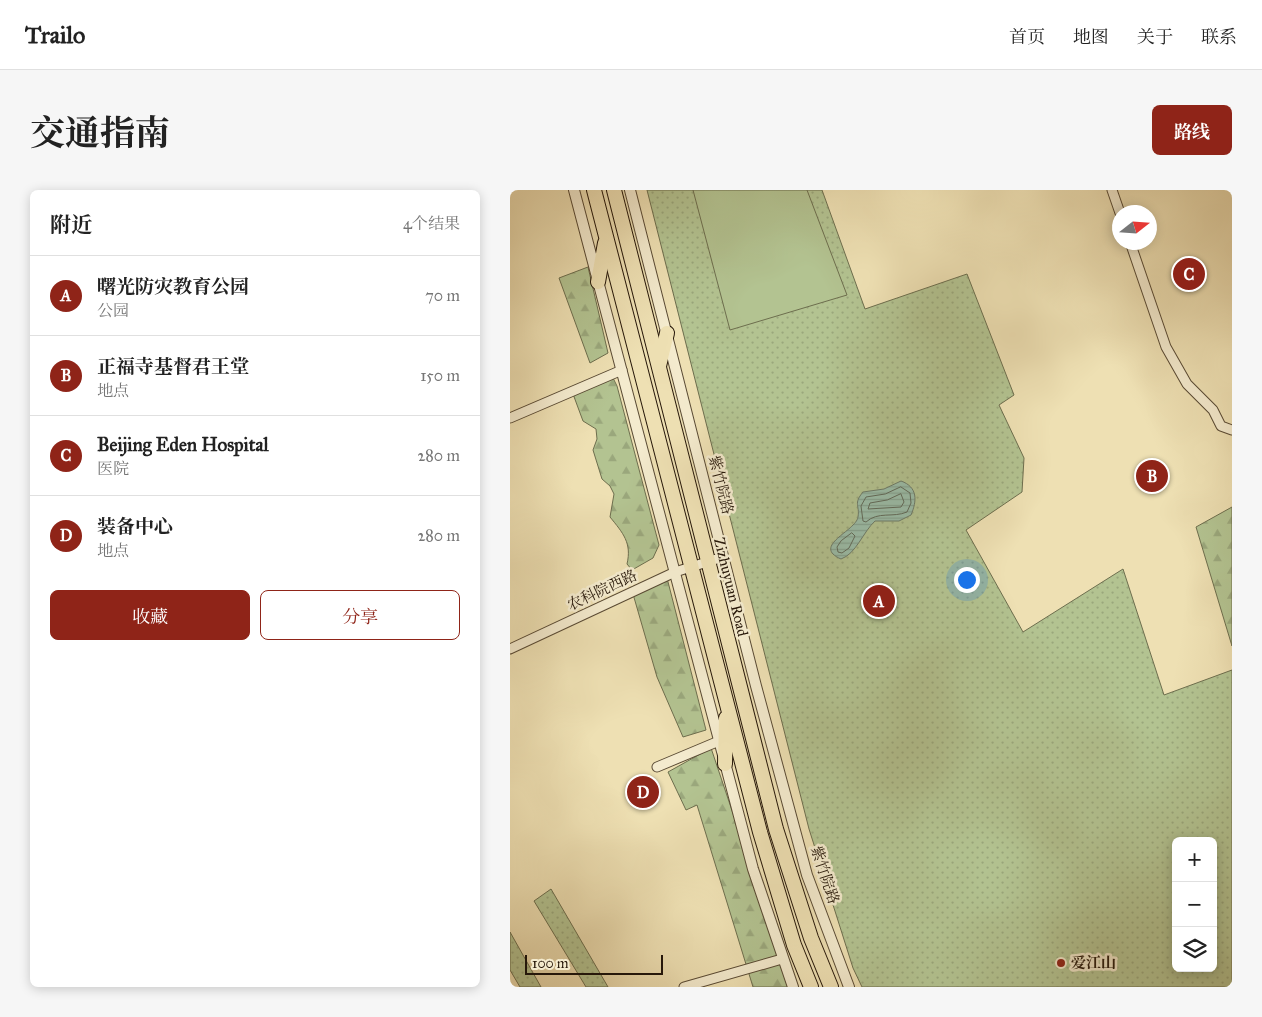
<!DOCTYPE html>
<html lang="zh">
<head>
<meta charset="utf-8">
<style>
  body { margin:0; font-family:"IM FELL Great Primer","Noto Serif SC",serif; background:#f6f6f6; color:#222 }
  .controls { position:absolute; right:15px; bottom:15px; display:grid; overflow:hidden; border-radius:8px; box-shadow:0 2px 12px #0003 }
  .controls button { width:45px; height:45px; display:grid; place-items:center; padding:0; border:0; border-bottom:1px solid #e0e0e0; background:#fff; color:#222; font:25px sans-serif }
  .compass { position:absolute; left:602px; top:15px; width:45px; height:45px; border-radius:50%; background:#fff; box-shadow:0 2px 12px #0003; rotate:73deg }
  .scale { position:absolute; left:15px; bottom:12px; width:138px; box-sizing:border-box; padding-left:5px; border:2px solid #27180a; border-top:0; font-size:14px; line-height:18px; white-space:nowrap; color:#27180a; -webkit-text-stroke:4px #f4ebce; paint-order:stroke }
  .you { position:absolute; left:456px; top:389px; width:18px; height:18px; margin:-12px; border:4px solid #fff; border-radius:50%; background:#1a73e8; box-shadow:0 0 0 8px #1a73e833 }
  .badge { display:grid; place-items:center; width:32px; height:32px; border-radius:50%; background:#8f2418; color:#fff; font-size:16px; font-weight:700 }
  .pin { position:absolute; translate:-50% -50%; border:2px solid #fff; box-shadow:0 1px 5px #0006 }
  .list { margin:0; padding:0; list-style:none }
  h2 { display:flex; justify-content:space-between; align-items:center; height:65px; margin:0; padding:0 20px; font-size:21px }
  h2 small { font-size:16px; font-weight:400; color:#767676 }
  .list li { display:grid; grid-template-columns:32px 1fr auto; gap:15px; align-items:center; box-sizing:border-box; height:80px; padding:0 20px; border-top:1px solid #e0e0e0 }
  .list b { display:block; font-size:19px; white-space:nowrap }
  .list p { margin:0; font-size:16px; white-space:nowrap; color:#767676 }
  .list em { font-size:16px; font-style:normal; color:#767676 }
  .actions { display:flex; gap:10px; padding:15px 20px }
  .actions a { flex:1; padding:11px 0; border:1px solid #8f2418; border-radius:8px; text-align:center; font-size:18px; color:#8f2418 }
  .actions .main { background:#8f2418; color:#fff }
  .icon { flex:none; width:28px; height:28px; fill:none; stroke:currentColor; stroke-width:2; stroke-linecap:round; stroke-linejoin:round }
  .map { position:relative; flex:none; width:722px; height:797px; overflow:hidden; border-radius:8px }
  header { display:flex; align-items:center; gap:30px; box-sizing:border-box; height:70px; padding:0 25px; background:#fff; border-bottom:1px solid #e0e0e0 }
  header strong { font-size:24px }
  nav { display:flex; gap:28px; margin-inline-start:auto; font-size:18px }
  .intro { display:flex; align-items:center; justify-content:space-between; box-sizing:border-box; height:120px; padding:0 30px }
  h1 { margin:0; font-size:35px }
  .button { padding:12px 22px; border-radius:8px; background:#8f2418; color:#fff; font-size:18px; font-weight:700 }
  main { display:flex; gap:30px; padding:0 30px }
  aside { flex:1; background:#fff; border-radius:8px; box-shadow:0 2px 12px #0003 }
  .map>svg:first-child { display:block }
  .green { fill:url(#green-dots); stroke:#6d6e4e; fill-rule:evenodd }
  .forest { fill:url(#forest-firs); stroke:#6d6e4e }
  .pitch { fill:#b3c391; stroke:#6d6e4e }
  .water { fill:url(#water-rules); stroke:#6c7b69 }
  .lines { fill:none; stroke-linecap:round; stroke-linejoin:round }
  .shore { stroke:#606a5a; stroke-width:1 }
  .minor-casing { stroke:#594a34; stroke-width:11 }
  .tertiary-casing { stroke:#594a34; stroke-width:12 }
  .primary-casing { stroke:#27180a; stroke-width:16 }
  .minor { stroke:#f4ebce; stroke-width:9 }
  .tertiary { stroke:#f4ebce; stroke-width:10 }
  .primary { stroke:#eee0b3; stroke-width:14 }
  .poi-dot { fill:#8f2418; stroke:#f4ebce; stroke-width:2 }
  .labels { text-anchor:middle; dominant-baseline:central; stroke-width:5; stroke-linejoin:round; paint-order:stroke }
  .street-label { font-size:15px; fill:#27180a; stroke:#f4ebce }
  .poi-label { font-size:15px; font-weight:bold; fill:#27180a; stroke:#f4ebce; text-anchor:start }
</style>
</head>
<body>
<header>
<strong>Trailo</strong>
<nav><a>首页</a><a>地图</a><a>关于</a><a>联系</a></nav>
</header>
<div class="intro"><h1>交通指南</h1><a class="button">路线</a></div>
<main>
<aside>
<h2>附近<small>4个结果</small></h2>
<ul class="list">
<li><span class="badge">A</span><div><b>曙光防灾教育公园</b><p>公园</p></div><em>70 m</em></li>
<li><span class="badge">B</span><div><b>正福寺基督君王堂</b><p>地点</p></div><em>150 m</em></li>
<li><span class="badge">C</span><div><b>Beijing Eden Hospital</b><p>医院</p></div><em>280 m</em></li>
<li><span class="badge">D</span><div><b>装备中心</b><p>地点</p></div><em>280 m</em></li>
</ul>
<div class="actions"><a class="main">收藏</a><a>分享</a></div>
</aside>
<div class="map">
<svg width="722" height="797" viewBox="0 0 722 797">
  <defs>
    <pattern id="green-dots" width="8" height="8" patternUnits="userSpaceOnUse" patternTransform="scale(1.25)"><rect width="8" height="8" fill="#b3c391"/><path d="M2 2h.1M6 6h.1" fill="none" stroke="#9aa77c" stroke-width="1.8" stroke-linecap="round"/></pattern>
    <pattern id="forest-firs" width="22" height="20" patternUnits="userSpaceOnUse" patternTransform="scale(1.25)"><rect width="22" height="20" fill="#b3c391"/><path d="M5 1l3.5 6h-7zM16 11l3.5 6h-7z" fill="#9aa77c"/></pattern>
    <pattern id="water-rules" width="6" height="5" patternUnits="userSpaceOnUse" patternTransform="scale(1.25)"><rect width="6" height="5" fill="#9abda9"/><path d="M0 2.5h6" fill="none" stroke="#85a290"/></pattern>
  </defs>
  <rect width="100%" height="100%" fill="#eee0b3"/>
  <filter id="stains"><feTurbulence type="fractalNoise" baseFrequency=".004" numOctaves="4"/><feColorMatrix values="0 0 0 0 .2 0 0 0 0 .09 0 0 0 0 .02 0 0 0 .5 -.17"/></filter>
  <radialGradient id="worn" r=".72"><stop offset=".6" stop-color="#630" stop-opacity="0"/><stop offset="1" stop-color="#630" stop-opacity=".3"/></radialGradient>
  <g class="green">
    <path d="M137 0H312L355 119 457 84 504 205 489 215 514 268 512 302 456 340 513 442 613 379 654 505 722 480V797H352L343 778 299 639ZM666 651H703V778H666Z"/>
    <polygon points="41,699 98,797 76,797 24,711"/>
    <polygon points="0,742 31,797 10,797 0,780"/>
  </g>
  <g class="forest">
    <polygon points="78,77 98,163 80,173 49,88"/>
    <path d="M102 186 107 196 149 355 143 368 122 380 117 374C122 353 113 343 100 327L104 304 100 296 92 289 83 260 87 249 86 239 73 231 63 204Z"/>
    <polygon points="722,317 722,456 686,337"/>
    <polygon points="157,388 196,540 173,547 147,487 123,404"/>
    <polygon points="201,558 272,769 282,797 243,797 187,615 176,620 158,582"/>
  </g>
  <polygon class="pitch" points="183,0 297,0 337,105 220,140"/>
  <path class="water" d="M391 291C408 297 407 311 401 325L389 331H365C353 342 346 364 331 369 301 356 346 341 348 327 350 315 343 314 353 302L374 299Z"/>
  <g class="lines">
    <g class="shore">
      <path d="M391 297 400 303 401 313 397 322C383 328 368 321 356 332L353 331 351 316 356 307 375 304Z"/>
      <polygon points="391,304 394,312 391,317 358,319 360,313 377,310"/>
      <polygon points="342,343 345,346 339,358 332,363 328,362 327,357 331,351"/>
    </g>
    <defs>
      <g id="minor">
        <polyline points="602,0 610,23"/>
        <polyline points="620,52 656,157 677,194 703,220 711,236 722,240"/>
        <polyline points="0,228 112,180"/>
        <polyline points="0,459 165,382 213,367"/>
        <polyline points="147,577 209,551"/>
        <polyline points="174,797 272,769"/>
      </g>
      <g id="tertiary">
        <polyline points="64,0 243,679 283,797"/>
        <polyline points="120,0 246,496 297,685 339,797"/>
      </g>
      <g id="primary">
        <polyline points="84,0 250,642 284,755 301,797"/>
        <polyline points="104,0 266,639 301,748 321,797"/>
        <polyline points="88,92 95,53"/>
        <polyline points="149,176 157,143"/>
        <polyline points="215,574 216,528"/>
      </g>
    </defs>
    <use href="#minor" class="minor-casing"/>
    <use href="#tertiary" class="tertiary-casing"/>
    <use href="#primary" class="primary-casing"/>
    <use href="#minor" class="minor"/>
    <use href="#tertiary" class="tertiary"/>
    <use href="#primary" class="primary"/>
  </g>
  <circle class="poi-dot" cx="551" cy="773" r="5"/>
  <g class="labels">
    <g class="street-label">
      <text transform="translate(211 295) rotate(76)">紫竹院路</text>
      <text transform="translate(221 397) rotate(76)">Zizhuyuan Road</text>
      <text transform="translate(92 400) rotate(-25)">农科院西路</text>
      <text transform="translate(315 685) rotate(72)">紫竹院路</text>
    </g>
    <g class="poi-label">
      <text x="561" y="773">爱江山</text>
    </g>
  </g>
  <rect width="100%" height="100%" filter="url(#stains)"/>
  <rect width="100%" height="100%" fill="url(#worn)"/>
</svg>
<div class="controls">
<button>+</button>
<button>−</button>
<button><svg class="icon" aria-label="layers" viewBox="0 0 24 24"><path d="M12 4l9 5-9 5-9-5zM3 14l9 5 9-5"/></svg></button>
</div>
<svg class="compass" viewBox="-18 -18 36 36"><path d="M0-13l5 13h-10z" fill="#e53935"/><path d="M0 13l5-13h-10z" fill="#767676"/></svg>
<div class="scale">100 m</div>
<div class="you"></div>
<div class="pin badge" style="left:369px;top:411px">A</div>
<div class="pin badge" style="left:642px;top:286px">B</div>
<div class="pin badge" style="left:679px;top:84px">C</div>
<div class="pin badge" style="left:133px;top:602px">D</div>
</div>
</main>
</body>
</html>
